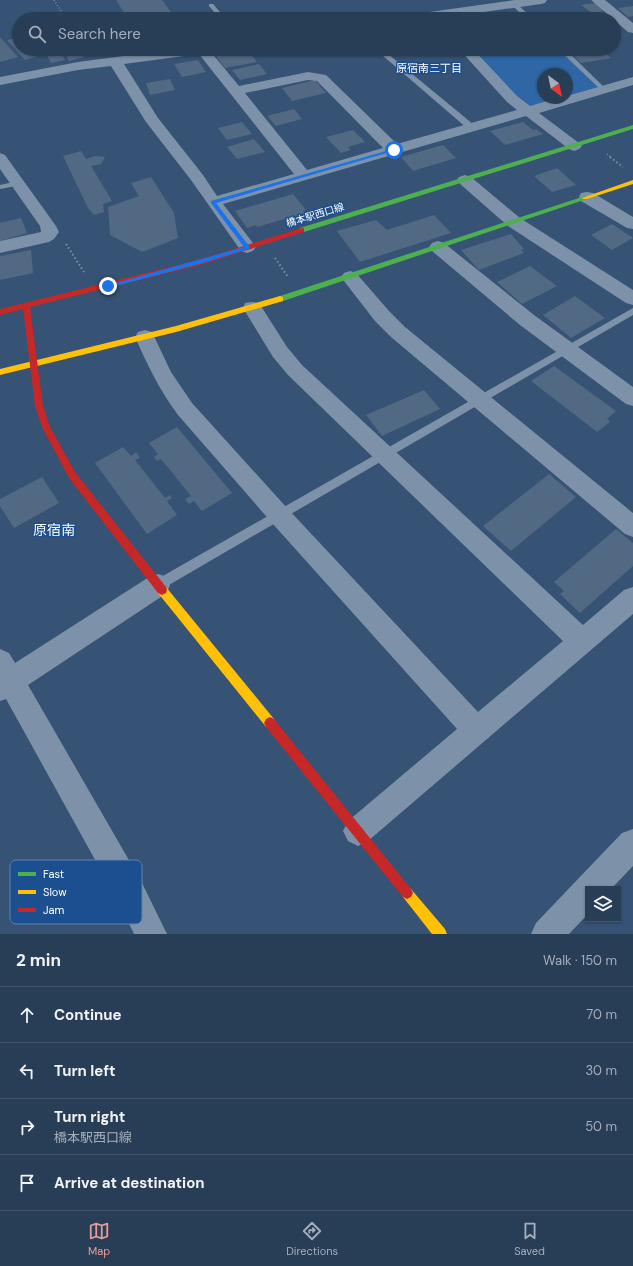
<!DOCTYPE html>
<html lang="en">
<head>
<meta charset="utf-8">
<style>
  body { margin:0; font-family:"DM Sans","Noto Sans JP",sans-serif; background:#344961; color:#f1f3f6 }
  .controls { position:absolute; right:12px; bottom:12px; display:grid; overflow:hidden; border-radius:0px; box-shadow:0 1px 3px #0004 }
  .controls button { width:36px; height:36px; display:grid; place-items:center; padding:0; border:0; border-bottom:1px solid #44576d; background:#283e57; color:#f1f3f6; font:20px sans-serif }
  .compass { position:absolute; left:537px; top:68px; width:36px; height:36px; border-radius:50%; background:#283e57; box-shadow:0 1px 3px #0004; rotate:147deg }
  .stop { position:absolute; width:12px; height:12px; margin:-9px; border:3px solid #1a73e8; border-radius:50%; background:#fff }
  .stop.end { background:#1a73e8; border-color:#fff; box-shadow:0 1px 4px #0008 }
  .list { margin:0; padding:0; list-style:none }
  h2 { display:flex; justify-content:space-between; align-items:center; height:52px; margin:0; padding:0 16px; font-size:17px }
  h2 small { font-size:13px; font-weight:400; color:#a5aeba }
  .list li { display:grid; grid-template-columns:26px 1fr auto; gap:12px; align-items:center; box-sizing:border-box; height:56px; padding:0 16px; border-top:1px solid #44576d }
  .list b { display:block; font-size:15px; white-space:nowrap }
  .list p { margin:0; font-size:13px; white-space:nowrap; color:#a5aeba }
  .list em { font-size:13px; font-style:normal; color:#a5aeba }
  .icon { flex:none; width:22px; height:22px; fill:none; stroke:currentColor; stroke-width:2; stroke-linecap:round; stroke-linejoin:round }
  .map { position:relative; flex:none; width:633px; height:934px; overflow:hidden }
  .search { position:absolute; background:#283e57; box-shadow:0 1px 3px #0004; left:12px; right:12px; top:12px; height:44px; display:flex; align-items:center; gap:10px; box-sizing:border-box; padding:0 14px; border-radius:22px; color:#a5aeba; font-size:15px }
  .sheet { height:276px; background:#283e57 }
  nav { display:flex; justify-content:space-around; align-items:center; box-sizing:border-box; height:56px; border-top:1px solid #44576d; background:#283e57; font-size:11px; color:#a5aeba }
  nav a { display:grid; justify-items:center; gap:2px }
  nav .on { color:#e69b98 }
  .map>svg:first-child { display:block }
  .green { fill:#2f66a5; fill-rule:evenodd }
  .building { fill:#526984 }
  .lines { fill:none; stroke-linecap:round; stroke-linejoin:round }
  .path-far1 { stroke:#7d92a8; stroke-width:1.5; stroke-dasharray:1 2; stroke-linecap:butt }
  .path { stroke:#7d92a8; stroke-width:2; stroke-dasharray:1.5 2.5; stroke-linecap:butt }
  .lane { fill:#7d92a8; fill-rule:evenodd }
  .street { fill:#7d92a8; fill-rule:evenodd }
  .fast { fill:#4caf50; fill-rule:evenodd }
  .slow { fill:#ffc107; fill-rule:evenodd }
  .jam { fill:#c62828; fill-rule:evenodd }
  .route { fill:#1a73e8 }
  .labels { text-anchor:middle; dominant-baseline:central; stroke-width:3; stroke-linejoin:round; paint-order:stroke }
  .far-street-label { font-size:10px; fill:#fff; stroke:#1b4f8f }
  .far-neighbourhood-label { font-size:11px; fill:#fff; stroke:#1b4f8f }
  .quarter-label { font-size:14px; fill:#fff; stroke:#1b4f8f }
  .key { fill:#1b4f8f; stroke:#5f84b1; stroke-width:1 }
  .key-label { font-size:11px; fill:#fff }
</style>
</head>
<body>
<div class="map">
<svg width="633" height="934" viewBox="0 0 633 934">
  <rect width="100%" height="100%" fill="#365274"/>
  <path class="green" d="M466 49H561L603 89 528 111ZM543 74H567V98H543Z"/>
  <g class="building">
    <polygon points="116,0 162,0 176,19 128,19"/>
    <polygon points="595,3 605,11 592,13 581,5"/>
    <polygon points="633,6 633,16 628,17 618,8"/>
    <polygon points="115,12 120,19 84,19 84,18"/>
    <polygon points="515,12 522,19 492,19 490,16"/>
    <polygon points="0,37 18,57 0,62"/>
    <polygon points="19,37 19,49 35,49 41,55 25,60 7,40"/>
    <polygon points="44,49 59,49 65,60 51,63"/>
    <polygon points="63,49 78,49 83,57 69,61"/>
    <polygon points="91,49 116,49 116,50 94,54"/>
    <polygon points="247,49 257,62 225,68 216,56"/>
    <polygon points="593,49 601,49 611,58 581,63 570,53"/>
    <polygon points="198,60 206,72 182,77 174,64"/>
    <polygon points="259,64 267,74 240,80 232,70"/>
    <polygon points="170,79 175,90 150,95 146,83"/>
    <polygon points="315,80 326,93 292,101 282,88"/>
    <polygon points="294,109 302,119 276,126 267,116"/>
    <polygon points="242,122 252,134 227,140 218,128"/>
    <polygon points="523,122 533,130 536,129 543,134 505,145 490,131"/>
    <polygon points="353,130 365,142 348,147 351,150 341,153 326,137"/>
    <polygon points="254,139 265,152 237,159 227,147"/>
    <polygon points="443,145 456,158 413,171 401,157"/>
    <polygon points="81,151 86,159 95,156 105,157 101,164 91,166 112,201 103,204 104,212 94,215 88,208 63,156"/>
    <polygon points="557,168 576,185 552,192 534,176"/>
    <polygon points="151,177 174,213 178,238 142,252 110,235 108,207 139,196 131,183"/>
    <polygon points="293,194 306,210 303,211 305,213 257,227 256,225 247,228 235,211"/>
    <polygon points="434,215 451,233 360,262 337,231 376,220 387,230"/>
    <polygon points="21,218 27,233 0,241 0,223"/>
    <polygon points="612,224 633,238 612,250 591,235"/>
    <polygon points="511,234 524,249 521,250 524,253 479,270 461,250"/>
    <polygon points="31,250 33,273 0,280 0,256"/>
    <polygon points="530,266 557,286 522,304 497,282"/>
    <polygon points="575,296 605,318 571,338 543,315"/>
    <polygon points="554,366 616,411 607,419 610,422 597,432 531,381"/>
    <polygon points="424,390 440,409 382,436 366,415"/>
    <polygon points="177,427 232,493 202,511 194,501 189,504 185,499 191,496 161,459 157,461 154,457 158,454 149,443"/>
    <polygon points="123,447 131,456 136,452 140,458 135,460 165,498 170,495 172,498 167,501 177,515 147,534 95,463"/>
    <polygon points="549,474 576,497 511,551 483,526"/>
    <polygon points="42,477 59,503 14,528 0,506 0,499"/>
    <polygon points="616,529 633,543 633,566 580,613 560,594 564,591 554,582"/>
  </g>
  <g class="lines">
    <g class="path-far1">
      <polyline points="54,0 66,19"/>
      <polyline points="379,19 390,17"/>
      <polyline points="607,154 612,158"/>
    </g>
    <g class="path">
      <polyline points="610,157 623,167"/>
      <polyline points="66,244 84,272"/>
      <polyline points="275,258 288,277"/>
    </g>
    <g class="lane">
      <polygon points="512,3 516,3 533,19 526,19 512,5"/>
      <polygon points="209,4 213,4 226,19 220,19 209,6"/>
      <polygon points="375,49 382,49 474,125 474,129 468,129"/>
      <polygon points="558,49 565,49 605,88 605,90 601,90"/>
      <polygon points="18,181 22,183 21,185 0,189 0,185"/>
      <polygon points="633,308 633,315 162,589 158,591 154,589 152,585 154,581"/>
    </g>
    <g class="street">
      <polygon points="515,0 547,0 545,3 541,4 434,19 402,19 404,16 408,15"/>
      <polygon points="591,0 605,0 633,23 633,33 628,32"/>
      <path d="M177 49H214L211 52 239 86 308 72 326 75 397 144 517 110 507 102 459 49H473L517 96 530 106 558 98H567V96L633 77V85L539 113 579 143 582 146 579 149 574 151 569 149 526 116 223 204 256 247 253 251 247 253 241 251 191 180 146 122 111 66 78 70 0 85V77L78 62ZM199 54 294 174 217 196 203 175 158 118 124 64ZM308 80 317 81 383 148 307 170 245 93Z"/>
      <polygon points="0,153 5,155 56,226 59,232 54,239 49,242 0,253 0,241 41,232 40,226 0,169"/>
      <polygon points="465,175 471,177 520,218 633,290 633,305 626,303 508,226 459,183 457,180 459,177"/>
      <polygon points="587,192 593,193 633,217 633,229 627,228 581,201 579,197 581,193"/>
      <polygon points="438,241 444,243 534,315 633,387 633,406 626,404 520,325 432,251 429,247 432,243"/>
      <polygon points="350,271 356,273 389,311 405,327 633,513 633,537 625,534 391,337 375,321 344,281 341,277 344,273"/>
      <path d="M252 302 259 303 287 347 302 365 583 625 624 590 633 587V614L368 841 358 846 348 841 343 831 348 821 457 729 272 523 178 415C160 391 147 364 135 337L138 332 145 330 152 332 171 372 192 403 288 509 478 712 563 641 288 375 273 357 243 308 245 303Z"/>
      <polygon points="158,574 167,577 170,585 167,593 28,685 141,881 167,934 134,934 119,903 6,699 0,701 0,649 9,653 15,663 149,577"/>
      <polygon points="633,829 633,866 611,889 588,889 588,914 569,934 531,934 536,923 577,880 622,833"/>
    </g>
    <g class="fast">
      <polygon points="633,125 633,129 304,232 300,232 299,230 300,228"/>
      <polygon points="585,196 587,197 587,199 283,301 280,302 276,299 277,297"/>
    </g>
    <g class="slow">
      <polygon points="633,180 633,184 587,199 583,199 582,198"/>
      <polygon points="280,296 283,297 283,301 176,332 0,375 0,369 176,326"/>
      <polygon points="162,585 166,587 274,719 276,723 274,727 270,729 266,727 158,593 157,590 158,587"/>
      <polygon points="407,887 411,889 445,929 447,934 432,934 403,897 401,893 403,889"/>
    </g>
    <g class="jam">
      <polygon points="302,228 304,228 304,232 200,265 30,307 43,406 50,427 75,472 166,587 167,590 166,593 162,595 158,593 69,478 42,427 35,406 23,309 0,315 0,309 195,261"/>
      <polygon points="270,717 274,719 411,889 413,893 411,897 407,899 403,897 266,727 264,723 266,719"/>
    </g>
  </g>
  <polygon class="route" points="393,149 397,150 216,203 249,246 249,249 199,264 108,288 105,286 244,247 211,203 211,201"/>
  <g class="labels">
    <g class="far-street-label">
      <text transform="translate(315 215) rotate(-17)">橋本駅西口線</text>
    </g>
    <g class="far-neighbourhood-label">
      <text x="429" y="68">原宿南三丁目</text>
    </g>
    <g class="quarter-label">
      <text x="54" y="530">原宿南</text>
    </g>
  </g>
  <rect x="10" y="860" width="132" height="64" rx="6" class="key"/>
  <rect x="18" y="872" width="18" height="4" fill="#4caf50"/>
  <rect x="18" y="890" width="18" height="4" fill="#ffc107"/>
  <rect x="18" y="908" width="18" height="4" fill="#c62828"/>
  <g class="key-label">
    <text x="43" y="878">Fast</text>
    <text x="43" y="896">Slow</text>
    <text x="43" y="914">Jam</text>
  </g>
</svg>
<div class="controls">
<button><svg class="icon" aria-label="layers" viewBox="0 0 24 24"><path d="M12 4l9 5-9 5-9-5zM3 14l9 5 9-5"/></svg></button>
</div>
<svg class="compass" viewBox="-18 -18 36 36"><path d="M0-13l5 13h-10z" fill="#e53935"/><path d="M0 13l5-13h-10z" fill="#a5aeba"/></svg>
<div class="stop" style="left:394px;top:150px"></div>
<div class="stop end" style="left:108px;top:286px"></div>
<div class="search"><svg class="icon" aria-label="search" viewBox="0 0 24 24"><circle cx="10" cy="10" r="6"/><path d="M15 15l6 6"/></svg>Search here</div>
</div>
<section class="sheet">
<h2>2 min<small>Walk · 150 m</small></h2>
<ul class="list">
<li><svg class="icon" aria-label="ahead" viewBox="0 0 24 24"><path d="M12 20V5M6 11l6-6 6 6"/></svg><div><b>Continue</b></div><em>70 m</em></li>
<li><svg class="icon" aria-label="left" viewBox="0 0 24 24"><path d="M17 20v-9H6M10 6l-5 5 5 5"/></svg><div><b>Turn left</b></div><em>30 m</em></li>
<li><svg class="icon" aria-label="right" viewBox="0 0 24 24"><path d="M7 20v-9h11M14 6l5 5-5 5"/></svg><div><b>Turn right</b><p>橋本駅西口線</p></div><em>50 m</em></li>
<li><svg class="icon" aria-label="arrive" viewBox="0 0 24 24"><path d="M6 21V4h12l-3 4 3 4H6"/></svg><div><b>Arrive at destination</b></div></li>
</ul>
</section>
<nav>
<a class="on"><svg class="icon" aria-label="map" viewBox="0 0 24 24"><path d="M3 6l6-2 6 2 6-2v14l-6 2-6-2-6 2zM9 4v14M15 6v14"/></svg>Map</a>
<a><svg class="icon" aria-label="directions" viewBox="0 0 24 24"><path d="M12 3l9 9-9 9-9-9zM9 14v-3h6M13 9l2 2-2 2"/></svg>Directions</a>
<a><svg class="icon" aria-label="saved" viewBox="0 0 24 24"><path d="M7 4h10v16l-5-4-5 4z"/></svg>Saved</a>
</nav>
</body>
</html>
